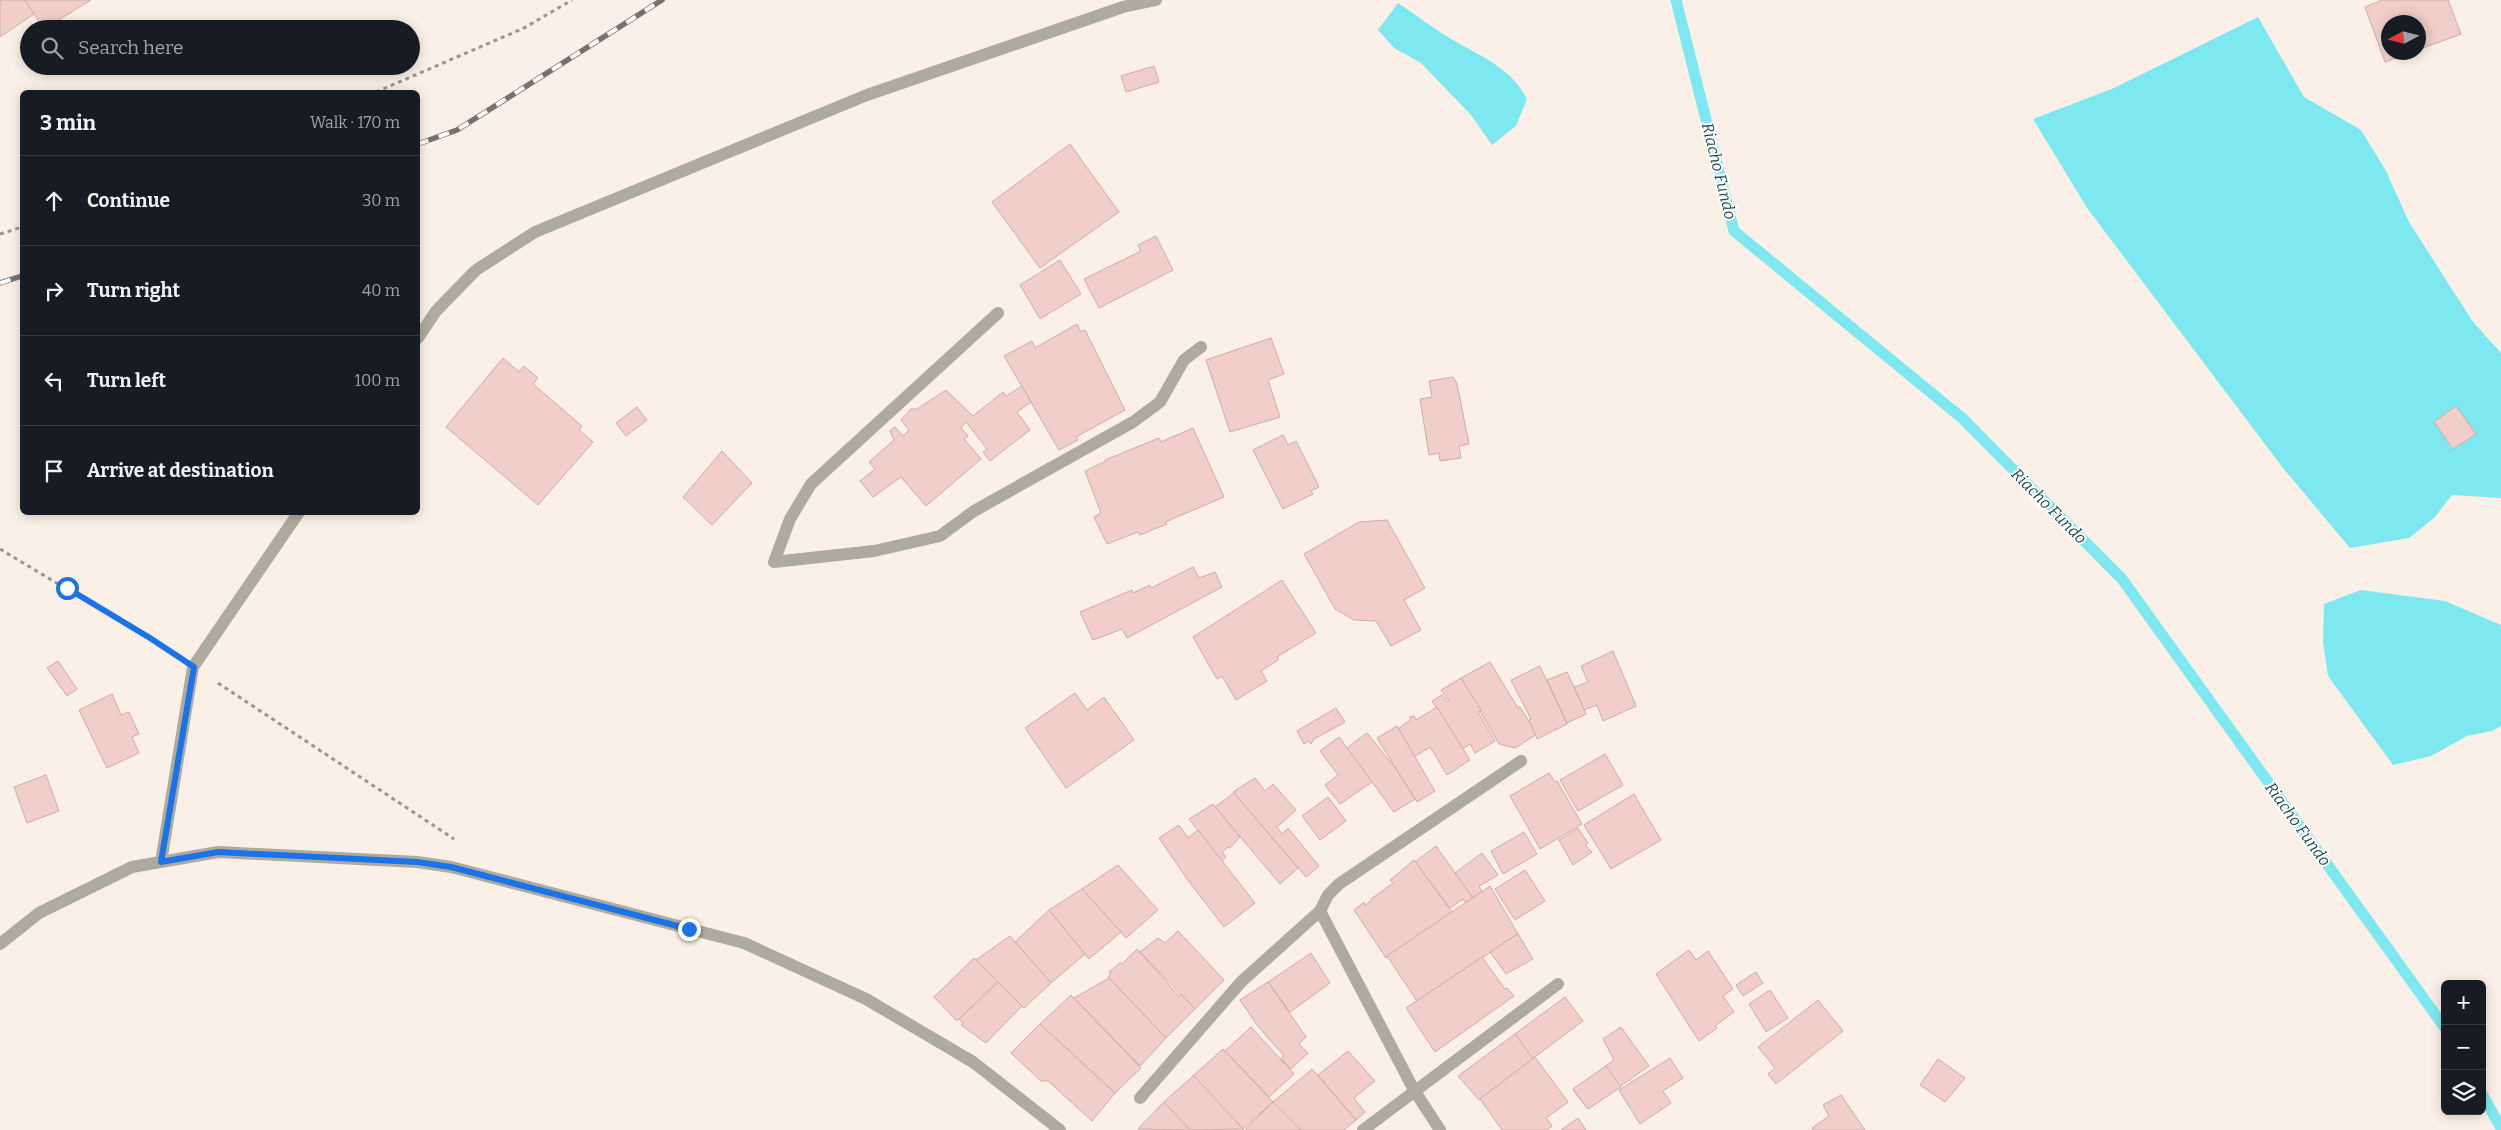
<!DOCTYPE html>
<html lang="en">
<head>
<meta charset="utf-8">
<style>
  body { margin:0; font-family:Bitter,serif; background:#242831; color:#f1f3f6 }
  .controls { position:absolute; right:15px; bottom:15px; display:grid; overflow:hidden; border-radius:8px; box-shadow:0 2px 12px #0003 }
  .controls button { width:45px; height:45px; display:grid; place-items:center; padding:0; border:0; border-bottom:1px solid #363941; background:#171b24; color:#f1f3f6; font:25px sans-serif }
  .compass { position:absolute; left:2381px; top:15px; width:45px; height:45px; border-radius:50%; background:#171b24; box-shadow:0 2px 12px #0003; rotate:263deg }
  .stop { position:absolute; width:15px; height:15px; margin:-11px; border:4px solid #1a73e8; border-radius:50%; background:#fff }
  .stop.end { background:#1a73e8; border-color:#fff; box-shadow:0 1px 5px #0008 }
  .list { margin:0; padding:0; list-style:none }
  h2 { display:flex; justify-content:space-between; align-items:center; height:65px; margin:0; padding:0 20px; font-size:21px }
  h2 small { font-size:16px; font-weight:400; color:#9ea1a6 }
  .list li { display:grid; grid-template-columns:32px 1fr auto; gap:15px; align-items:center; box-sizing:border-box; height:90px; padding:0 20px; border-top:1px solid #363941 }
  .list b { display:block; font-size:19px; white-space:nowrap }
  .list em { font-size:16px; font-style:normal; color:#9ea1a6 }
  .icon { flex:none; width:28px; height:28px; fill:none; stroke:currentColor; stroke-width:2; stroke-linecap:round; stroke-linejoin:round }
  .map { position:relative; flex:none; width:2501px; height:1130px; overflow:hidden }
  .search { position:absolute; background:#171b24; box-shadow:0 2px 12px #0003; left:20px; top:20px; width:400px; height:55px; display:flex; align-items:center; gap:12px; box-sizing:border-box; padding:0 18px; border-radius:28px; color:#9ea1a6; font-size:19px }
  .panel { position:absolute; background:#171b24; box-shadow:0 2px 12px #0003; left:20px; top:90px; width:400px; height:425px; border-radius:8px }
  .map>svg:first-child { display:block }
  .water { fill:#7de8ef }
  .lines { fill:none; stroke-linecap:round; stroke-linejoin:round }
  .stream { stroke:#7de8ef; stroke-width:11 }
  .building { fill:#f1cec9; stroke:#ceaca7 }
  .path { stroke:#9e948c; stroke-width:3; stroke-dasharray:4 4; stroke-linecap:butt }
  .lane { stroke:#aeaa9d; stroke-width:12 }
  .street { stroke:#aeaa9d; stroke-width:12 }
  .rail-casing { stroke:#7b7169; stroke-width:5.5 }
  .rail { stroke:#fff; stroke-width:4; stroke-dasharray:11; stroke-linecap:butt }
  .route { stroke:#1a73e8; stroke-width:6 }
  .labels { text-anchor:middle; dominant-baseline:central; stroke-width:4; stroke-linejoin:round; paint-order:stroke }
  .water-label { font-size:16px; font-style:italic; fill:#1c4d50; stroke:#fff }
</style>
</head>
<body>
<div class="map">
<svg width="2501" height="1130" viewBox="0 0 2501 1130">
  <rect width="100%" height="100%" fill="#fbf0e8"/>
  <g class="water">
    <path d="M1398 3C1416 15 1434 29 1453 40 1482 57 1511 68 1527 99L1516 126 1492 145 1471 115 1421 63 1394 48 1378 30Z"/>
    <polygon points="2258,17 2304,97 2361,130 2386,171 2409,222 2473,322 2501,353 2501,498 2452,495 2434,518 2409,538 2350,548 2283,468 2087,208 2033,119 2114,88"/>
    <polygon points="2361,590 2445,601 2501,625 2501,726 2492,731 2467,736 2431,756 2393,765 2328,676 2323,642 2324,604"/>
  </g>
  <g class="lines">
    <g class="stream">
      <polyline points="1676,0 1734,231 1962,418 2122,579 2445,1028"/>
      <polyline points="2482,1094 2501,1128"/>
    </g>
  </g>
  <g class="building">
    <polygon points="0,0 25,0 34,14 0,37"/>
    <polygon points="25,0 91,0 44,29"/>
    <polygon points="2382,0 2448,0 2461,34 2418,50 2418,22 2388,22 2388,52 2411,52 2385,62 2365,7"/>
    <polygon points="1154,66 1159,82 1126,92 1121,76"/>
    <polygon points="1070,144 1119,212 1040,268 992,202"/>
    <polygon points="1156,236 1173,270 1099,308 1084,279 1141,251 1138,245"/>
    <polygon points="1060,260 1081,294 1040,319 1020,285"/>
    <polygon points="1077,324 1081,332 1085,330 1125,410 1076,437 1078,440 1059,450 1004,356 1032,341 1035,348"/>
    <polygon points="1271,338 1284,374 1268,380 1280,417 1230,432 1206,360"/>
    <polygon points="503,358 519,372 524,366 538,378 533,384 582,426 579,430 593,442 538,505 446,427"/>
    <polygon points="1453,377 1457,384 1469,444 1459,446 1461,458 1440,461 1439,453 1429,455 1420,399 1432,397 1429,381"/>
    <polygon points="1022,386 1031,402 1017,412 1030,430 990,461 983,452 987,449 966,422 961,428 968,436 964,439 981,459 926,506 901,477 873,497 860,481 875,469 869,462 894,440 890,431 895,427 903,436 909,430 901,420 911,409 917,409 946,390 973,416 1003,392 1006,396"/>
    <polygon points="2456,406 2476,434 2453,449 2434,422"/>
    <polygon points="637,407 647,420 626,436 616,423"/>
    <polygon points="1193,428 1224,497 1165,522 1167,524 1140,535 1138,532 1107,544 1094,517 1101,513 1085,471 1106,461 1105,460 1159,438 1161,442"/>
    <polygon points="1283,435 1288,445 1296,441 1319,487 1311,491 1313,494 1283,509 1253,450"/>
    <polygon points="722,451 752,483 712,525 683,497"/>
    <polygon points="1387,520 1425,588 1404,600 1421,630 1391,646 1376,621 1354,620 1335,609 1304,554 1359,522"/>
    <polygon points="1193,567 1199,578 1215,572 1222,587 1127,638 1122,629 1093,640 1080,612 1132,590 1133,593 1150,585 1151,588"/>
    <polygon points="1282,580 1316,633 1277,657 1278,660 1261,671 1267,681 1236,700 1222,676 1217,679 1193,637"/>
    <polygon points="1613,651 1636,706 1603,721 1597,705 1584,710 1574,687 1588,682 1581,666"/>
    <polygon points="58,661 77,689 67,696 47,668"/>
    <polygon points="1490,662 1518,708 1520,707 1537,734 1515,748 1499,744 1461,678"/>
    <polygon points="1540,666 1567,724 1537,739 1529,720 1531,719 1511,680"/>
    <polygon points="1567,672 1586,714 1567,723 1547,680"/>
    <polygon points="1461,678 1481,710 1478,712 1495,741 1475,753 1470,744 1463,749 1432,701 1442,695 1447,702 1449,701 1441,690"/>
    <polygon points="1075,693 1087,710 1104,697 1134,740 1066,788 1025,728"/>
    <polygon points="112,694 121,715 129,712 139,734 132,737 139,753 107,768 79,710"/>
    <polygon points="1437,707 1470,760 1447,775 1430,747 1414,757 1398,729 1411,719 1410,717 1414,716 1416,720"/>
    <polygon points="1336,708 1345,722 1314,739 1311,744 1308,741 1304,744 1297,731"/>
    <polygon points="1397,726 1435,791 1417,802 1377,738"/>
    <polygon points="1367,733 1396,769 1415,799 1394,812 1347,748"/>
    <polygon points="1339,737 1372,782 1340,804 1325,785 1338,775 1320,751"/>
    <polygon points="1605,754 1623,785 1578,811 1560,780"/>
    <polygon points="1549,773 1555,782 1557,781 1582,824 1540,849 1510,796"/>
    <polygon points="46,775 59,811 27,823 14,787"/>
    <polygon points="1255,778 1265,791 1273,784 1296,810 1277,827 1282,834 1288,828 1319,866 1306,877 1233,792"/>
    <polygon points="1234,793 1298,868 1280,884 1215,807"/>
    <polygon points="1634,794 1661,840 1611,869 1584,825"/>
    <polygon points="1328,797 1346,821 1320,840 1302,816"/>
    <polygon points="1213,804 1240,837 1230,848 1228,847 1222,852 1226,857 1222,861 1189,819"/>
    <polygon points="1179,825 1188,838 1198,830 1255,903 1224,927 1187,879 1159,838"/>
    <polygon points="1578,828 1588,843 1585,845 1592,852 1573,865 1559,840"/>
    <polygon points="1524,832 1537,854 1503,874 1491,851"/>
    <polygon points="1436,846 1473,898 1466,903 1463,899 1450,908 1415,862"/>
    <polygon points="1482,853 1498,875 1479,886 1482,892 1473,898 1455,873"/>
    <polygon points="1414,860 1452,912 1386,958 1354,910 1364,902 1365,905 1372,900 1371,899 1393,883 1390,880"/>
    <polygon points="1118,865 1158,910 1126,938 1082,889"/>
    <polygon points="1525,870 1545,901 1515,920 1495,889"/>
    <polygon points="1490,886 1518,934 1417,1001 1387,956"/>
    <polygon points="1082,889 1121,932 1089,959 1049,910"/>
    <polygon points="1049,910 1085,954 1051,983 1015,942"/>
    <polygon points="1178,931 1224,980 1195,1009 1140,952 1158,938 1165,943"/>
    <polygon points="1518,934 1533,959 1506,974 1490,952"/>
    <polygon points="1010,936 1051,983 1024,1008 976,960"/>
    <polygon points="1137,949 1179,996 1181,994 1195,1009 1166,1038 1108,977 1111,973 1109,972 1120,963 1122,964"/>
    <polygon points="1689,950 1696,960 1708,951 1733,989 1723,996 1734,1012 1715,1026 1717,1028 1699,1041 1656,974"/>
    <polygon points="1311,953 1330,983 1290,1012 1268,982"/>
    <polygon points="1482,957 1505,989 1507,988 1514,996 1435,1052 1406,1008"/>
    <polygon points="974,958 998,982 957,1021 934,997"/>
    <polygon points="1756,972 1763,983 1743,996 1736,985"/>
    <polygon points="1109,978 1166,1038 1140,1066 1074,998"/>
    <polygon points="998,982 1022,1006 986,1043 961,1025 963,1023 959,1019"/>
    <polygon points="1268,982 1306,1037 1299,1044 1308,1053 1291,1069 1281,1059 1284,1056 1257,1025 1240,1000"/>
    <polygon points="1770,990 1788,1018 1766,1032 1749,1004"/>
    <polygon points="1071,995 1141,1068 1115,1093 1040,1024"/>
    <polygon points="1565,997 1583,1021 1532,1059 1515,1034"/>
    <polygon points="1818,1000 1843,1031 1776,1084 1768,1074 1775,1068 1758,1047"/>
    <polygon points="1040,1024 1115,1093 1092,1121 1048,1081 1041,1081 1011,1053"/>
    <polygon points="1251,1027 1294,1074 1269,1097 1225,1051"/>
    <polygon points="1621,1027 1649,1066 1588,1109 1573,1090 1614,1060 1603,1039"/>
    <polygon points="1515,1034 1533,1059 1479,1100 1458,1076"/>
    <polygon points="1223,1049 1273,1102 1243,1129 1193,1076"/>
    <polygon points="1348,1051 1375,1081 1354,1098 1365,1112 1356,1120 1318,1075"/>
    <polygon points="1535,1057 1568,1102 1546,1118 1552,1126 1547,1130 1502,1130 1480,1099"/>
    <polygon points="1670,1058 1683,1078 1663,1091 1671,1103 1640,1124 1619,1090"/>
    <polygon points="1938,1059 1965,1078 1945,1102 1920,1085"/>
    <polygon points="1606,1066 1621,1087 1588,1109 1573,1089"/>
    <polygon points="1312,1069 1356,1120 1344,1130 1301,1130 1273,1102"/>
    <polygon points="1193,1076 1196,1078 1243,1129 1190,1130 1164,1102"/>
    <polygon points="1841,1095 1865,1130 1813,1130 1812,1128 1829,1116 1823,1105"/>
    <polygon points="1164,1102 1166,1104 1190,1130 1138,1129"/>
    <polygon points="1273,1102 1301,1130 1245,1130"/>
    <polygon points="1578,1118 1586,1130 1561,1130"/>
  </g>
  <g class="lines">
    <g class="path">
      <polyline points="376,92 524,28 572,0"/>
      <polyline points="0,234 22,227"/>
      <polyline points="0,549 173,653"/>
      <polyline points="218,683 454,839"/>
    </g>
    <polyline class="lane" points="998,313 811,484 790,519 774,562 874,551 940,536 974,511 1133,422 1160,402 1184,360 1201,347"/>
    <g class="street">
      <polyline points="418,338 436,311 476,270 535,232 867,95 1123,7 1156,0"/>
      <polyline points="161,862 193,667 299,512"/>
      <polyline points="0,944 39,913 132,867 218,852 417,862 451,867 744,943 866,999 973,1062 1060,1130"/>
      <polyline points="1140,1098 1241,982 1320,911"/>
      <polyline points="1363,1130 1558,984"/>
      <polyline points="1440,1130 1414,1090 1320,911 1328,895 1339,884 1521,761"/>
    </g>
    <defs>
      <g id="rail">
        <polyline points="418,144 457,130 662,0"/>
        <polyline points="0,283 22,276"/>
      </g>
    </defs>
    <use href="#rail" class="rail-casing"/>
    <use href="#rail" class="rail"/>
  </g>
  <g class="lines">
    <polyline class="route" points="67,588 150,638 194,667 161,862 218,852 417,862 451,867 689,929"/>
  </g>
  <g class="labels">
    <g class="water-label">
      <text transform="translate(1719 171) rotate(76)">Riacho Fundo</text>
      <text transform="translate(2049 506) rotate(45)">Riacho Fundo</text>
      <text transform="translate(2298 824) rotate(54)">Riacho Fundo</text>
    </g>
  </g>
</svg>
<div class="controls">
<button>+</button>
<button>−</button>
<button><svg class="icon" aria-label="layers" viewBox="0 0 24 24"><path d="M12 4l9 5-9 5-9-5zM3 14l9 5 9-5"/></svg></button>
</div>
<svg class="compass" viewBox="-18 -18 36 36"><path d="M0-13l5 13h-10z" fill="#e53935"/><path d="M0 13l5-13h-10z" fill="#9ea1a6"/></svg>
<div class="stop" style="left:67px;top:588px"></div>
<div class="stop end" style="left:689px;top:929px"></div>
<div class="search"><svg class="icon" aria-label="search" viewBox="0 0 24 24"><circle cx="10" cy="10" r="6"/><path d="M15 15l6 6"/></svg>Search here</div>
<section class="panel">
<h2>3 min<small>Walk · 170 m</small></h2>
<ul class="list">
<li><svg class="icon" aria-label="ahead" viewBox="0 0 24 24"><path d="M12 20V5M6 11l6-6 6 6"/></svg><div><b>Continue</b></div><em>30 m</em></li>
<li><svg class="icon" aria-label="right" viewBox="0 0 24 24"><path d="M7 20v-9h11M14 6l5 5-5 5"/></svg><div><b>Turn right</b></div><em>40 m</em></li>
<li><svg class="icon" aria-label="left" viewBox="0 0 24 24"><path d="M17 20v-9H6M10 6l-5 5 5 5"/></svg><div><b>Turn left</b></div><em>100 m</em></li>
<li><svg class="icon" aria-label="arrive" viewBox="0 0 24 24"><path d="M6 21V4h12l-3 4 3 4H6"/></svg><div><b>Arrive at destination</b></div></li>
</ul>
</section>
</div>
</body>
</html>
